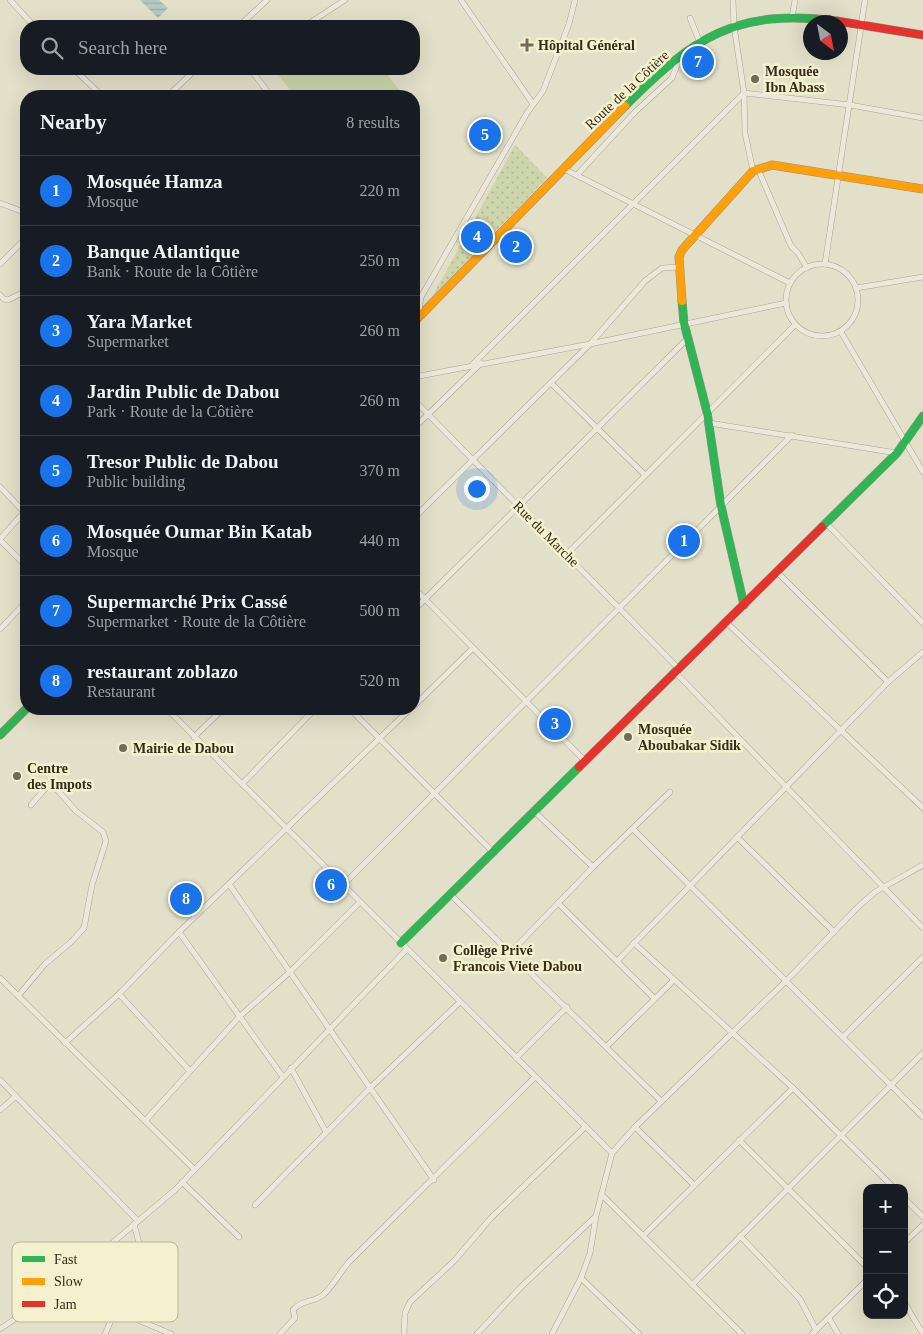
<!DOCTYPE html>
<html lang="en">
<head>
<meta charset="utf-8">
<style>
  body { margin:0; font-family:Georgia,serif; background:#242831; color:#f1f3f6 }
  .controls { position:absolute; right:15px; bottom:15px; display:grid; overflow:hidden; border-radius:10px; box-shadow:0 5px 20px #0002 }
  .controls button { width:45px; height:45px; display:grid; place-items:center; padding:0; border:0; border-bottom:1px solid #363941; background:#171b24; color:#f1f3f6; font:25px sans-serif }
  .compass { position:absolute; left:803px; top:15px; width:45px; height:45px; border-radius:50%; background:#171b24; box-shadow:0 5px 20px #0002; rotate:148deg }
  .you { position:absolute; left:476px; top:488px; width:18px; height:18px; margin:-12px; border:4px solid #fff; border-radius:50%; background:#1a73e8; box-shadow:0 0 0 8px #1a73e833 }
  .badge { display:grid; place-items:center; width:32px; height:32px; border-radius:50%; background:#1a73e8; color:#fff; font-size:16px; font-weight:700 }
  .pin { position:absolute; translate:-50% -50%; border:2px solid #fff; box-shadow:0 1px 5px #0006 }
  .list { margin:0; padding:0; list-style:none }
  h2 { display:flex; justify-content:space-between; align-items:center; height:65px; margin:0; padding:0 20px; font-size:21px }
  h2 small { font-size:16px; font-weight:400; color:#9ea1a6 }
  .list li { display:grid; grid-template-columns:32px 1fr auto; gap:15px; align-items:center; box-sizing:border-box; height:70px; padding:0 20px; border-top:1px solid #363941 }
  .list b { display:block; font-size:19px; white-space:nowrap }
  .list p { margin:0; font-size:16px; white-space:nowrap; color:#9ea1a6 }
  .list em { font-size:16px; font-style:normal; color:#9ea1a6 }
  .icon { flex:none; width:28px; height:28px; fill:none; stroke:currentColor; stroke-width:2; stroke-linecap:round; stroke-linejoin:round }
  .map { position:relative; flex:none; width:923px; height:1334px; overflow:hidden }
  .search { position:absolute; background:#171b24; box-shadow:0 5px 20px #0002; left:20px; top:20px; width:400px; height:55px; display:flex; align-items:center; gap:12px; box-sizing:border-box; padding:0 18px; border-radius:20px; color:#9ea1a6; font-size:19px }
  .panel { position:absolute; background:#171b24; box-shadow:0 5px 20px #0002; left:20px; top:90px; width:400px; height:625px; border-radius:20px }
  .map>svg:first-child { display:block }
  .park { fill:url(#park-dots) }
  .pitch { fill:#cdd5ab }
  .water { fill:url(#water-rules) }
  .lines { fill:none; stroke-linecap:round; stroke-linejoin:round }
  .street-casing { stroke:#a8a493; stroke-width:6 }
  .fast-casing { stroke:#979383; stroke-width:9 }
  .slow-casing { stroke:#979383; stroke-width:9 }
  .jam-casing { stroke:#979383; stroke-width:9 }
  .street { stroke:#ebe8db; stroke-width:5 }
  .fast { stroke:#30b455; stroke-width:8 }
  .slow { stroke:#ff9f0a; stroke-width:8 }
  .jam { stroke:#e5322d; stroke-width:8 }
  .poi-dot { fill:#726b59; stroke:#f5f0cd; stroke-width:2 }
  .labels { text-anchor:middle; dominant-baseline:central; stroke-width:5; stroke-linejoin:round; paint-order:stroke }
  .poi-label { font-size:14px; font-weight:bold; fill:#352c1c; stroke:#f5f0cd; text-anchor:start }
  .street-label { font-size:14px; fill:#352c1c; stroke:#f5f0cd }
  .key { fill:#f5f0cd; stroke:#bbb598; stroke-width:1 }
  .key-label { font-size:14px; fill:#352c1c }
</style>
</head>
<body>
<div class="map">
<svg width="923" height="1334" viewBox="0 0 923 1334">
  <defs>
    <pattern id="park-dots" width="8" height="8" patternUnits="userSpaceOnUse" patternTransform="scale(1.25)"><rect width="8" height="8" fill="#cdd5ab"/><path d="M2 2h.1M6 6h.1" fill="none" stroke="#b1b793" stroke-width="1.8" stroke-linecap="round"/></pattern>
    <pattern id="water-rules" width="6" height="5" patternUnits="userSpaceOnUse" patternTransform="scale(1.25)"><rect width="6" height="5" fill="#b5c9c0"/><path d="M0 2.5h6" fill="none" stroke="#9cada4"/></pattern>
  </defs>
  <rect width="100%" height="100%" fill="#e3e0c9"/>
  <polygon class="park" points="515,145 547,178 432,297"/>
  <polygon class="pitch" points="274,69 383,69 404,96 294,96"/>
  <polygon class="water" points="140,0 159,0 168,8 158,18"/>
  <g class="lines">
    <defs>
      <g id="street">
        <polyline points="10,0 34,26"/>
        <polyline points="461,0 533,104"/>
        <polyline points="733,0 734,26 744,93 745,133 753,171"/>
        <polyline points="792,17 795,0"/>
        <polyline points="690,18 700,43"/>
        <polyline points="239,26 267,0"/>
        <polyline points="305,26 345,0"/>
        <polyline points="74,69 102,96"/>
        <polyline points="250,69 271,96"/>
        <polyline points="744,93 850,105 923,118"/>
        <polyline points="168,96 196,69"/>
        <polyline points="564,169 790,283"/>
        <polyline points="758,169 791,246 798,253 807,268"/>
        <polyline points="577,175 635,112 672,78 679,60"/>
        <polyline points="0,203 26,213"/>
        <circle cx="822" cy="300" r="36"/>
        <polyline points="0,264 26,238"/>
        <polyline points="825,264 865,0"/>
        <polyline points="856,288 923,277"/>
        <polyline points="414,291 421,297"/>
        <polyline points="0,295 4,299 8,300 26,291"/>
        <polyline points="418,318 421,297 527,113 543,91 569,24 575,0"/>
        <polyline points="841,332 923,472"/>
        <polyline points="473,364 744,93"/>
        <polyline points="414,377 590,344 786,303"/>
        <polyline points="551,383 645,475"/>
        <polyline points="414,400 679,669"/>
        <polyline points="709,423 897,453"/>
        <polyline points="414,428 481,363"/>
        <polyline points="0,487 26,514"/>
        <polyline points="414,518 590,344 645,281 662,268 680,267"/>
        <polyline points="826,523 923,623"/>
        <polyline points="0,539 26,510"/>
        <polyline points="0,540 26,566"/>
        <polyline points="566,555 795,325"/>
        <polyline points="777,572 888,682"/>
        <polyline points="414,588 585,761"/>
        <polyline points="414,610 688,338"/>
        <polyline points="726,622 923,808"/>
        <polyline points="0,629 26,602"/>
        <polyline points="675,672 923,928"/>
        <polyline points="414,706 473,648"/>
        <polyline points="167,709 612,1153"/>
        <polyline points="350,709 493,852"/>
        <polyline points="194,737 223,709"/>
        <polyline points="242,784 315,709"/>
        <polyline points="534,811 593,867"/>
        <polyline points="633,829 923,1117"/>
        <polyline points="737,837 834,932"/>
        <polyline points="229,884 434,1180"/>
        <polyline points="343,885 792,435"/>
        <polyline points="450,894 661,1101"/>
        <polyline points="558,903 655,999"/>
        <polyline points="179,932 283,1077"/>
        <polyline points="634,943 793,1088 894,1188"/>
        <polyline points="511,952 593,867 670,792"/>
        <polyline points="617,961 888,682 923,652"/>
        <polyline points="0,978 194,1169"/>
        <polyline points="119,994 190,1071"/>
        <polyline points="18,996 45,964 71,942 84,928 92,885 106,841 103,832 76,811 52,784 49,784 31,805"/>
        <polyline points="843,1037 923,957"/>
        <polyline points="65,1043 119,994 179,932 410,709"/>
        <polyline points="607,1046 674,980"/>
        <polyline points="516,1058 567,1007"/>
        <polyline points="291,1068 326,1132"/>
        <polyline points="0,1080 138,1221"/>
        <polyline points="0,1110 16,1096"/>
        <polyline points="145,1121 240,1016 291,971 360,902"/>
        <polyline points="635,1127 694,1185"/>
        <polyline points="739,1140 867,1267"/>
        <polyline points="182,1182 239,1237"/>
        <polyline points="601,1194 742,1334"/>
        <polyline points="904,1198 923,1217"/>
        <polyline points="255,1205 371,1087 460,1002"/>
        <polyline points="643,1236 793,1088"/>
        <polyline points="740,1236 800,1299 816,1330"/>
        <polyline points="904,1243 923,1225"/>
        <polyline points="581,1278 639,1334"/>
        <polyline points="692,1285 923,1053"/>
        <polyline points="904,1302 923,1334"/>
        <polyline points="115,1310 171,1334"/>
        <polyline points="829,1318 838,1334"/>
        <polyline points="0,1329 51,1295 176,1189 407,949"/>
        <polyline points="105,1334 120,1300 133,1259 140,1247 134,1224"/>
        <path d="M280 1334 295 1318 293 1310C302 1299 315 1303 324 1294 334 1285 340 1272 349 1262L535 1077"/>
        <polyline points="404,1334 405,1313 410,1302 454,1261 491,1218 585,1127"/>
        <polyline points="477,1334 521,1287 595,1217"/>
        <polyline points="552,1334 581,1278 590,1253 596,1216 612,1153 635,1127 787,980 859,906 875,892 923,865"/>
        <polyline points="812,1334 867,1280"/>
      </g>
      <g id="fast">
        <path d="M625 106C694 37 736 8 837 21"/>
        <polyline points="682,301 684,323 707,412 721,506 744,605"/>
        <polyline points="822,527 897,453 923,416"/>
        <polyline points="0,735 26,709"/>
        <polyline points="401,943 579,767"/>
      </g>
      <g id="slow">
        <polyline points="682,301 679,257 682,250 753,171 772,165 923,189"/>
        <polyline points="414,322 625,106"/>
      </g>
      <g id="jam">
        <polyline points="837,21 923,35"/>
        <polyline points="579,767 822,527"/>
      </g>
    </defs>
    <use href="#street" class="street-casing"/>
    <use href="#fast" class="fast-casing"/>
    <use href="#slow" class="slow-casing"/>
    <use href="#jam" class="jam-casing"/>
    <use href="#street" class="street"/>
    <use href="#fast" class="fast"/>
    <use href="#slow" class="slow"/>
    <use href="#jam" class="jam"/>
  </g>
  <g class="poi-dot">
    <path d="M524.5 37.5h5v5h5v5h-5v5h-5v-5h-5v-5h5z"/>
    <circle cx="755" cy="79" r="5"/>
    <circle cx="628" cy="737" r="5"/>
    <circle cx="123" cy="748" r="5"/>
    <circle cx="17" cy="776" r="5"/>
    <circle cx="443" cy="958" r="5"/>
  </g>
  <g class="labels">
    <g class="poi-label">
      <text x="538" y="45">Hôpital Général</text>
      <text x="765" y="71">Mosquée<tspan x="765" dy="16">Ibn Abass</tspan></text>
      <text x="638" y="729">Mosquée<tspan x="638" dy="16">Aboubakar Sidik</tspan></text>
      <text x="133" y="748">Mairie de Dabou</text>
      <text x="27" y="768">Centre<tspan x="27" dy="16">des Impots</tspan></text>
      <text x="453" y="950">Collège Privé<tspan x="453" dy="16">Francois Viete Dabou</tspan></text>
    </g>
    <g class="street-label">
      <text transform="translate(627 90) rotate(-43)">Route de la Côtière</text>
      <text transform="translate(546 534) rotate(45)">Rue du Marche</text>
    </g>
  </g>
  <rect x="12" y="1242" width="166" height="80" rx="8" class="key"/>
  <rect x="22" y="1256" width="23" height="6" fill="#30b455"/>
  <rect x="22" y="1278" width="23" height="7" fill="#ff9f0a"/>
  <rect x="22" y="1301" width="23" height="6" fill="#e5322d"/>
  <g class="key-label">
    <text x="54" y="1264">Fast</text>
    <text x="54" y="1286">Slow</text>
    <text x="54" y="1309">Jam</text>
  </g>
</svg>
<div class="controls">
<button>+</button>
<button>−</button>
<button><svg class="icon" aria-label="locate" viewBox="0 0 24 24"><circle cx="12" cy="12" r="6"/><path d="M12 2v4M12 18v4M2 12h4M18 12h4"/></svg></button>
</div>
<svg class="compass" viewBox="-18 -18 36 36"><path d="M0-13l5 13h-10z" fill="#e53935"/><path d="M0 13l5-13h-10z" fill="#9ea1a6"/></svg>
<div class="you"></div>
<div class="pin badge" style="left:684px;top:541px">1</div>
<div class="pin badge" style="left:516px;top:247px">2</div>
<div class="pin badge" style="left:555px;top:724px">3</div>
<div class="pin badge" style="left:477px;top:237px">4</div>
<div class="pin badge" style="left:485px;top:135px">5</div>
<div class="pin badge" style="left:331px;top:885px">6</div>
<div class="pin badge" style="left:698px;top:62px">7</div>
<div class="pin badge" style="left:186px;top:899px">8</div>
<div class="search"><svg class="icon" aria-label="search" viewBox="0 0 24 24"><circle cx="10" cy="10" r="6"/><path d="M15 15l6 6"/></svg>Search here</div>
<section class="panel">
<h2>Nearby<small>8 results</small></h2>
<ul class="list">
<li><span class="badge">1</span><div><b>Mosquée Hamza</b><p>Mosque</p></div><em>220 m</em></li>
<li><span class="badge">2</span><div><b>Banque Atlantique</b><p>Bank · Route de la Côtière</p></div><em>250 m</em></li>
<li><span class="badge">3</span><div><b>Yara Market</b><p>Supermarket</p></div><em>260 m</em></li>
<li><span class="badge">4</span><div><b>Jardin Public de Dabou</b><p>Park · Route de la Côtière</p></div><em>260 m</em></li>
<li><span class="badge">5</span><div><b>Tresor Public de Dabou</b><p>Public building</p></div><em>370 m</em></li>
<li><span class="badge">6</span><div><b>Mosquée Oumar Bin Katab</b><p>Mosque</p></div><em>440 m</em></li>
<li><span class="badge">7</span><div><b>Supermarché Prix Cassé</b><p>Supermarket · Route de la Côtière</p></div><em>500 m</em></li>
<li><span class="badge">8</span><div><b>restaurant zoblazo</b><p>Restaurant</p></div><em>520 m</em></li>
</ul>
</section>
</div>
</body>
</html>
